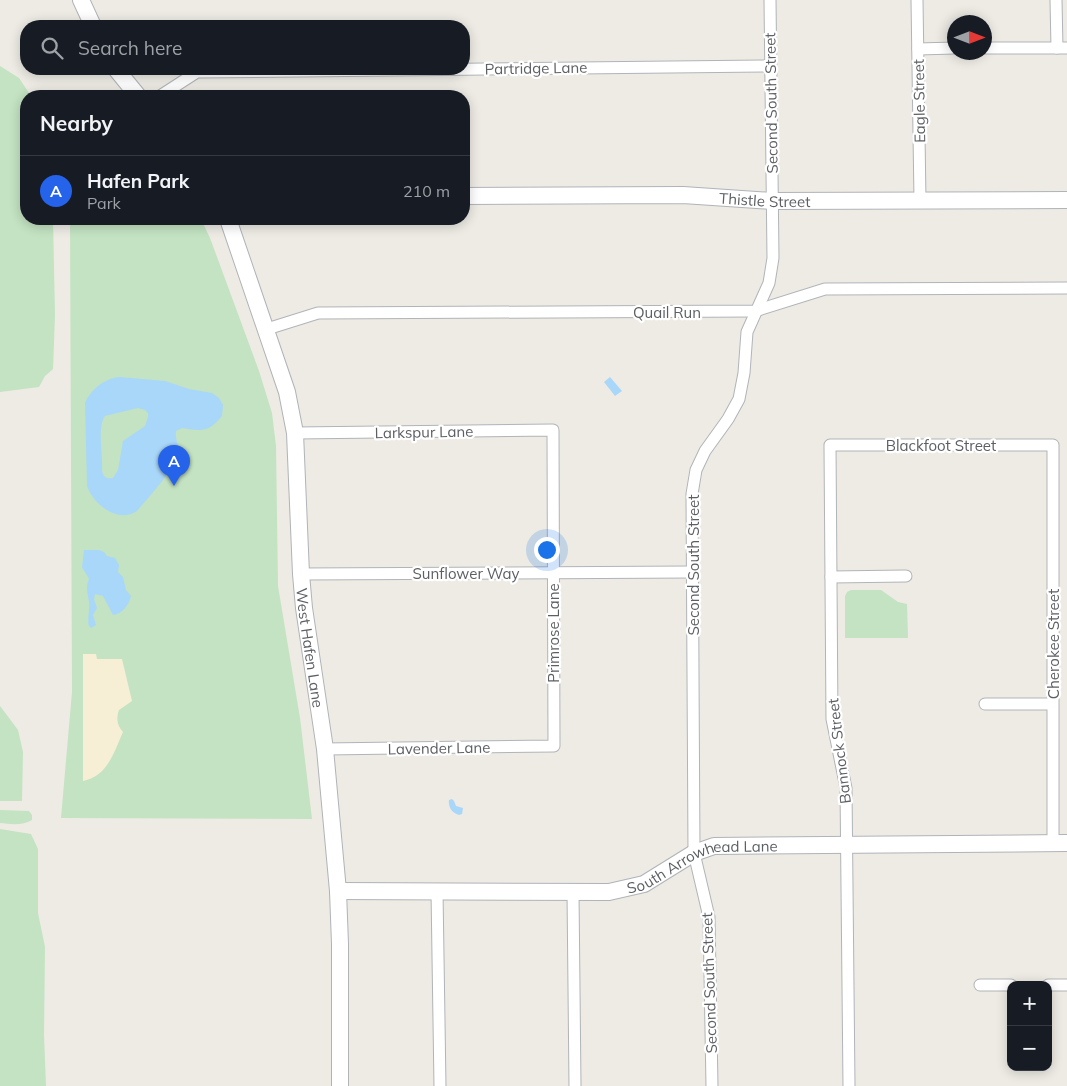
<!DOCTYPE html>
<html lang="en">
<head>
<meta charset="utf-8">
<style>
  body { margin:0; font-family:Mulish,sans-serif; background:#20242c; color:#f1f3f6 }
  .controls { position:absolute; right:15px; bottom:15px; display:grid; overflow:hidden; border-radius:10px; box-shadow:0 2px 12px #0003 }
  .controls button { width:45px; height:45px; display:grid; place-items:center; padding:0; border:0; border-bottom:1px solid #363941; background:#171b24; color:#f1f3f6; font:25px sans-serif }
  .compass { position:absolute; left:947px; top:15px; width:45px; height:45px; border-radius:50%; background:#171b24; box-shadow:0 2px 12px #0003; rotate:90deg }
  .you { position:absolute; left:546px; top:549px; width:18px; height:18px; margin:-12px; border:4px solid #fff; border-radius:50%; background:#1a73e8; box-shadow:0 0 0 8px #1a73e833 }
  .badge { display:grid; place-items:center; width:32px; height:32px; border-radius:50%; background:#2563eb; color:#fff; font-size:16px; font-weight:700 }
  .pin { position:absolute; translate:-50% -41px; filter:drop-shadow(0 1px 2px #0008) }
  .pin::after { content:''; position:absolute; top:26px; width:18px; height:15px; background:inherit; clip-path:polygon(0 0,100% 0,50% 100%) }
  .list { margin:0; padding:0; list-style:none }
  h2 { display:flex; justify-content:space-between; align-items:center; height:65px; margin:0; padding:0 20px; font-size:21px }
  h2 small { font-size:16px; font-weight:400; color:#9ea1a6 }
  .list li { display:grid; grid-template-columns:32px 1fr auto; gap:15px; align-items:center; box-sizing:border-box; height:70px; padding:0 20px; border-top:1px solid #363941 }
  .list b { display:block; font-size:19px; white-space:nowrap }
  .list p { margin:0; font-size:16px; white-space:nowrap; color:#9ea1a6 }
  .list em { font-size:16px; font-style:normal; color:#9ea1a6 }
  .icon { flex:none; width:28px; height:28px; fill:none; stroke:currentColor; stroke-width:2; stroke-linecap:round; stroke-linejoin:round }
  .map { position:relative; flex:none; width:1067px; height:1086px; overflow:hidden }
  .search { position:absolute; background:#171b24; box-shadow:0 2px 12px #0003; left:20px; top:20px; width:450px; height:55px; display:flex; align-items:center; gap:12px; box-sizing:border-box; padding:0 18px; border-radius:20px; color:#9ea1a6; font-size:19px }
  .panel { position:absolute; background:#171b24; box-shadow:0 2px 12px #0003; left:20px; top:90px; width:450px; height:135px; border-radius:20px }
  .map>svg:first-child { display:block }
  .green { fill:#c3e3c2 }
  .sand { fill:#f7efd5 }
  .water { fill:#a9d7f9; fill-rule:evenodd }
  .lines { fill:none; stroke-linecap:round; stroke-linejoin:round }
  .street-casing { stroke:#b1b4b8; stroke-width:13 }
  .secondary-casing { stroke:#b0b3b8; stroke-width:18 }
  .street { stroke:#fff; stroke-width:11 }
  .secondary { stroke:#fff; stroke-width:16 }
  .labels { text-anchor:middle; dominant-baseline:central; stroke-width:4.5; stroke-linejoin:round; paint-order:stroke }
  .street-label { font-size:15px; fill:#5c5f63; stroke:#fff }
</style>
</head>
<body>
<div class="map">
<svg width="1067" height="1086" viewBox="0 0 1067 1086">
  <rect width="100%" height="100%" fill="#edebe4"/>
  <g class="green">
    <polygon points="0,66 19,78 31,96 26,96 26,219 53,219 55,315 53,369 45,376 39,387 0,392"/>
    <polygon points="70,219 201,219 210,238 259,371 272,413 276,446 278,586 300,718 312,819 61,818 72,692"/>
    <polygon points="851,590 881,590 898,602 907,604 908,638 845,638 845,596 847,592"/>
    <polygon points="0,706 18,730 23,752 22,801 0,801"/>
    <path d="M0 810 29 811 32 815V820C22 826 11 824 0 823Z"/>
    <polygon points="0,829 31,834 38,849 38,913 45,947 44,1035 46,1086 0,1086"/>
  </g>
  <path class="sand" d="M83 654H96L97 659H122L132 701 119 710C116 719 117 725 123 732 114 752 108 776 83 781Z"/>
  <g class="water">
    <path d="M120 377 165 381 189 389 212 393 219 398 223 405 222 416C208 433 202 431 182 428L176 431C175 439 179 446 178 454 175 469 148 498 137 511 118 524 93 504 87 486L85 403C91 389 105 378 120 377ZM138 408 145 410 148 413V417L145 426 123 441 118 470 113 478C106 479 103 477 102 470 103 455 97 427 105 416Z"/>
    <polygon points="610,377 622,391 615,396 604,382"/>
    <path d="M84 550H99L104 552 107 556 115 558 119 565 118 572 123 577 126 590 131 596C129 605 122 614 113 615L103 596 95 594 94 599 97 608 93 615 96 625 91 628 89 626C87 618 90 611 89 602 88 593 85 588 89 579L82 567Z"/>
    <path d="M452 799 454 801 456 806 463 808 462 814 459 815C452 813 448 807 449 800Z"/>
  </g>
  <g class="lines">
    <defs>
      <g id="street">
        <polyline points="917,0 920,201"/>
        <polyline points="1056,0 1057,48"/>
        <polyline points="984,48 1067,48"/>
        <polyline points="918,49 954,48"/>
        <polyline points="160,96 197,72 770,66"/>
        <polyline points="267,329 318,313 755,311 825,289 1067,288"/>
        <polyline points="295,433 553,430 554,746 325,749"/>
        <polyline points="301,574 692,572"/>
        <polyline points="831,577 906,576"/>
        <polyline points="985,704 1052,704"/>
        <polyline points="437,891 440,1086"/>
        <polyline points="573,892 575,1086"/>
        <polyline points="980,985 1011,985"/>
        <polyline points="1048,985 1067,985"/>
        <polyline points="712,1086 709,917 694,853 692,494 696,470 705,451 728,419 739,399 744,373 747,332 769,283 773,258 770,0"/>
        <polyline points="849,1086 846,788 832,719 830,445 1053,445 1053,843"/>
      </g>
      <g id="secondary">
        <polyline points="81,0 93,26"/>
        <polyline points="116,69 138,96"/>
        <path id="s1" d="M464 196 683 195 772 201 1067 200"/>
        <path id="s2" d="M228 219 287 392 295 433 301 574 304 608 325 749 338 891 340 944V1086"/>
        <path id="s3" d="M338 891 609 892 644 884 694 853 714 846 1067 843"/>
      </g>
    </defs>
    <use href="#street" class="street-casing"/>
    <use href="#secondary" class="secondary-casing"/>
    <use href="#street" class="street"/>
    <use href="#secondary" class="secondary"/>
  </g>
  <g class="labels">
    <g class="street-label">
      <text transform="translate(536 68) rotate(-1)">Partridge Lane</text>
      <text transform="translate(919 101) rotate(-91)">Eagle Street</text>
      <text transform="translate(771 103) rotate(-91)">Second South Street</text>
      <text stroke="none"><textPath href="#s1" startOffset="301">Thistle Street</textPath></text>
      <text x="667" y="312">Quail Run</text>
      <text transform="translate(424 432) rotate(-1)">Larkspur Lane</text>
      <text x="941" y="445">Blackfoot Street</text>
      <text transform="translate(693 565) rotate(-90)">Second South Street</text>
      <text x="466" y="573">Sunflower Way</text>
      <text transform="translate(553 633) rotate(-90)">Primrose Lane</text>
      <text transform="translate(1053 644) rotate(-90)">Cherokee Street</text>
      <text stroke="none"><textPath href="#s2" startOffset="440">West Hafen Lane</textPath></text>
      <text transform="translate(439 748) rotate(-1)">Lavender Lane</text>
      <text transform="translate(839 751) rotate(-97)">Bannock Street</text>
      <text stroke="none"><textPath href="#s3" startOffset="370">South Arrowhead Lane</textPath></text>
      <text transform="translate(709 983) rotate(-92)">Second South Street</text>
    </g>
  </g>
</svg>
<div class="controls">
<button>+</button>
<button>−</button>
</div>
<svg class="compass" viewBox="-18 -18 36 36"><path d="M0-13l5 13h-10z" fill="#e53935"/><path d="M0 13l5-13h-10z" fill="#9ea1a6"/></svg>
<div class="you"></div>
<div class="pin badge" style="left:174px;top:486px">A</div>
<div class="search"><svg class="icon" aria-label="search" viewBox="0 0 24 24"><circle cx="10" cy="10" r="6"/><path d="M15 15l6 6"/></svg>Search here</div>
<section class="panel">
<h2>Nearby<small></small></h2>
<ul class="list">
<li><span class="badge">A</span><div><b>Hafen Park</b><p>Park</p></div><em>210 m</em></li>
</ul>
</section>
</div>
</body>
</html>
